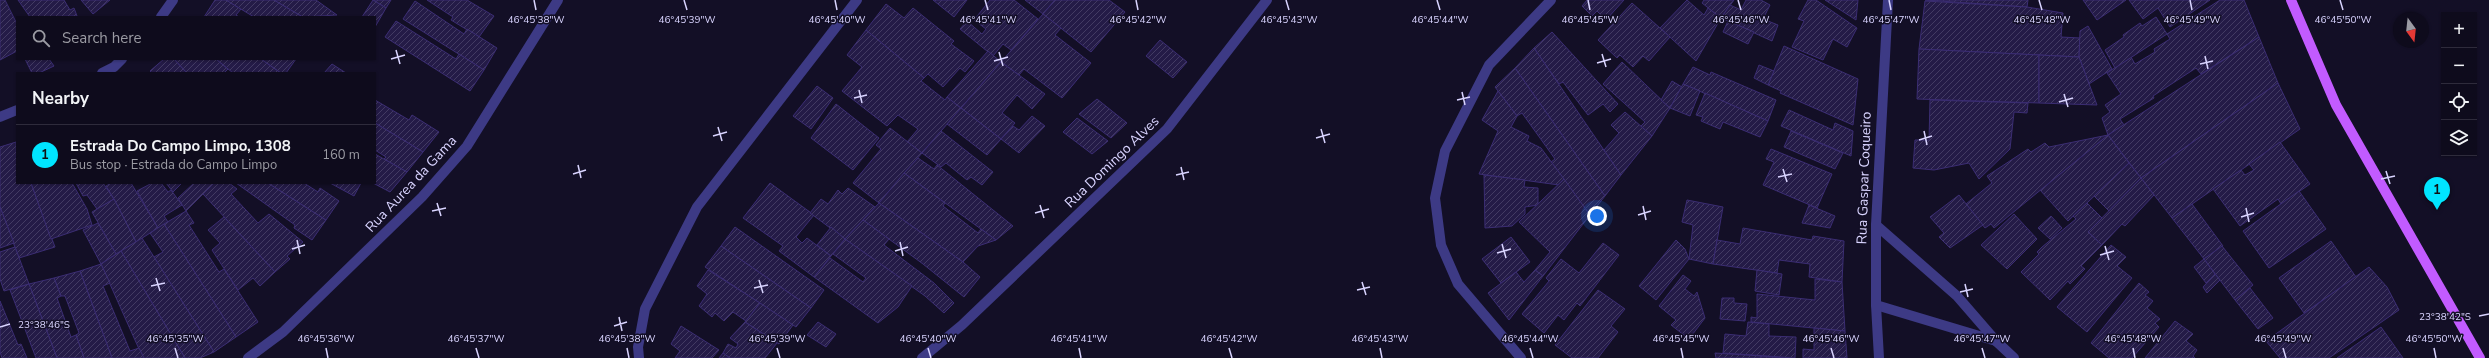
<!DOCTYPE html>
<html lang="en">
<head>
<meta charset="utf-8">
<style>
  body { margin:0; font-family:"Nunito Sans",sans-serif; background:#1c1929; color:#f1f3f6 }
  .controls { position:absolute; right:12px; top:12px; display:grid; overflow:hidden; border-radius:0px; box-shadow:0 1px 3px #0004 }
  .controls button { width:36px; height:36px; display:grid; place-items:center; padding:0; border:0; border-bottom:1px solid #2e2b3b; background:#0e0b1c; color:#f1f3f6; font:20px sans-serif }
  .compass { position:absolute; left:2393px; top:12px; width:36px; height:36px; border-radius:50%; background:#0e0b1c; box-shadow:0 1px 3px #0004; rotate:165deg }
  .you { position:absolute; left:1597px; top:216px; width:14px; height:14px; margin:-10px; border:3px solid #fff; border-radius:50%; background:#1a73e8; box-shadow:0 0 0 6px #1a73e833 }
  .badge { display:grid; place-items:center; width:26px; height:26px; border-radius:50%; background:#00e5ff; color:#111; font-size:13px; font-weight:700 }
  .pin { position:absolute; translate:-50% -33px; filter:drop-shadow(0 1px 2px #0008) }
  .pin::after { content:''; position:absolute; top:21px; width:14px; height:12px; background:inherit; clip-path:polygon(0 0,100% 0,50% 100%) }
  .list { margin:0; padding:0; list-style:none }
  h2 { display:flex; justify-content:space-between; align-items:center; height:52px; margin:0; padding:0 16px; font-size:17px }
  h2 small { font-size:13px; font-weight:400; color:#9b9ba3 }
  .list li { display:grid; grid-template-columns:26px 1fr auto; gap:12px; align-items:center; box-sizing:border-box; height:60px; padding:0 16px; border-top:1px solid #2e2b3b }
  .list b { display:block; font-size:15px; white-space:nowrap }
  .list p { margin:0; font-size:13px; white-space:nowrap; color:#9b9ba3 }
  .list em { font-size:13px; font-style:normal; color:#9b9ba3 }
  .icon { flex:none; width:22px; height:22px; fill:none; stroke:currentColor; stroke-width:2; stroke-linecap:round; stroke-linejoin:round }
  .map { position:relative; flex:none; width:2489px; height:358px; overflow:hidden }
  .search { position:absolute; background:#0e0b1c; box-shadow:0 1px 3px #0004; left:16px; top:16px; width:360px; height:44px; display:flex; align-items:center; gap:10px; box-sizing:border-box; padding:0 14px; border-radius:0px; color:#9b9ba3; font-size:15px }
  .panel { position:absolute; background:#0e0b1c; box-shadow:0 1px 3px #0004; left:16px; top:72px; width:360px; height:112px; border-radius:0px }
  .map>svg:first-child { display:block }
  .building { fill:url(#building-hatch); stroke:#3b2d73 }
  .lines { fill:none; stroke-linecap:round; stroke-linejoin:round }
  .minor { stroke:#3d3a85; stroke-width:10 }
  .primary { stroke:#c25bff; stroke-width:10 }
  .ticks { fill:none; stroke:#d9d4ff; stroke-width:1.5 }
  .labels { text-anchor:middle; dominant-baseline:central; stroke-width:3; stroke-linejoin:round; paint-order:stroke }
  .street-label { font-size:14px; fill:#d9d4ff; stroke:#130f26 }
  .ticks-label { font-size:10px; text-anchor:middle; fill:#d9d4ff; stroke:#130f26; stroke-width:3; stroke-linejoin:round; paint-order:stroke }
</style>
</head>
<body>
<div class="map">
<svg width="2489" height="358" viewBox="0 0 2489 358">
  <defs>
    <pattern id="building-hatch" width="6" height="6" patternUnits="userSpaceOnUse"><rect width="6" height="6" fill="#241b47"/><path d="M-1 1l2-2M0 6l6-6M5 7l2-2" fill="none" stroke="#433b63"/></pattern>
  </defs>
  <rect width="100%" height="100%" fill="#130f26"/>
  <g class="building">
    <polygon points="0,0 5,0 17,24 17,51 0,60"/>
    <polygon points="18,0 64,0 70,10 74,8 77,16 30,17"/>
    <polygon points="81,0 110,0 93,14"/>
    <polygon points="215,0 226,0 241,9 236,15 239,17 204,17"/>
    <polygon points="226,0 274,0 303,17 254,17"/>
    <polygon points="274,0 316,0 337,15 303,17"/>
    <polygon points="373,0 391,0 386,8"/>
    <polygon points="373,0 386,8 375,27 375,17 362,17"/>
    <polygon points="427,0 467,0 494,16 479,37 451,20 453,17"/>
    <polygon points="933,0 967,0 954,17"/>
    <polygon points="990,0 1014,0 1038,19 1011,50 1003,44 993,56 960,29 967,21 982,34 986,29 974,20"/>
    <polygon points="1025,0 1055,0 1043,14"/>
    <polygon points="1055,0 1109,0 1125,12 1091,52 1043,14"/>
    <polygon points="1587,0 1624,0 1606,20 1597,11 1592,16 1582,6"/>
    <polygon points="1687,0 1704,15 1708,8 1721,18 1696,61 1660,28"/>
    <polygon points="1704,0 1734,0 1721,18 1702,3"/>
    <polygon points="1746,0 1761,0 1770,5 1763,19 1778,25 1772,41 1721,18 1730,5 1741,10"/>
    <polygon points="1808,0 1816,0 1857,28 1847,47 1833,39 1823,60 1792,47 1804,21 1798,19"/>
    <polygon points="1825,0 1858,0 1856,20"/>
    <polygon points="1925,0 2028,0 2027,7"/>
    <polygon points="2083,0 2126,0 2097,20"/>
    <polygon points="2129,0 2210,0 2170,27 2158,8 2143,19"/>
    <polygon points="2220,0 2244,0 2259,37 2201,74 2196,68 2153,96 2154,98 2120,119 2124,125 2108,135 2102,118 2110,112 2105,105 2121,94 2107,73 2131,57 2135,64 2155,52 2154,49 2170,39 2167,34"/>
    <polygon points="415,1 464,34 467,29 497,48 484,70 403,19"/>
    <polygon points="1925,1 2027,7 2063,13 2061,37 2080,38 2079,57 1919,49"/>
    <polygon points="1632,3 1670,37 1649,61 1643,56 1633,67 1620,55 1617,58 1598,40"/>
    <polygon points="886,4 904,18 913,8 954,41 951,44 974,61 965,72 960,68 943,87 928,74 924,78 866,30"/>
    <polygon points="1043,14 1061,28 1055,35 1091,63 1062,98 1024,69 1019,75 1001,62"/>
    <polygon points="2156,17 2167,34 2115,68 2105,50 2124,37 2123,35 2140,23 2142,26"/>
    <polygon points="396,21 456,59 459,54 484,70 470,91 385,37"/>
    <polygon points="1728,21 1754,32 1748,44 1723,32"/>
    <polygon points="2088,26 2112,69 2089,84 2079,57 2080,31"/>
    <polygon points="866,30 924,78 921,81 945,100 947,97 961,108 922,153 907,142 918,129 898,115 887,126 842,91 862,67 847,55"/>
    <polygon points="1552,32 1618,104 1610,112 1603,104 1588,115 1563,82 1559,84 1534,48"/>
    <polygon points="2259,37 2278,83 2141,178 2108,135"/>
    <polygon points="1160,40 1187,62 1173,78 1146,56"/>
    <polygon points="1784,46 1858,79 1853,125 1780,93 1781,91 1768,85"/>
    <polygon points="1534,48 1621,175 1605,196 1515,68"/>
    <polygon points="1919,49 2039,55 2039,103 1917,99"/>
    <polygon points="988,51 1001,62 961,108 947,97"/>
    <polygon points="2039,55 2079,57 2097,105 2039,103"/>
    <polygon points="25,59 49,59 54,66 39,73 32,73"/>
    <polygon points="164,59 174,59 187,73 152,73 150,71"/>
    <polygon points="174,59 216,59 228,69 224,73 187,73"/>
    <polygon points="216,59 261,59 281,73 233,73"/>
    <polygon points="261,59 296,59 286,73 281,73"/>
    <polygon points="1001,62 1045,94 1032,109 1017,95 1002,113 1015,123 1001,139 961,108"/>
    <polygon points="1622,62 1670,108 1652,136 1640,127 1645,122 1603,84"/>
    <polygon points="332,64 346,73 324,73"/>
    <polygon points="1759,65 1774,71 1768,85 1754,78"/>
    <polygon points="1693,67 1710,75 1711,72 1776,100 1768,121 1683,84"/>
    <polygon points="1515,68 1605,196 1590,215 1552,164 1551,162 1555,159 1522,113 1517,116 1495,87"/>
    <polygon points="1672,81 1682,87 1670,108 1661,100"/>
    <polygon points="2278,83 2300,129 2172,218 2141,178"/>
    <polygon points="1683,84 1700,91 1690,116 1670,108"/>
    <polygon points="817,86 833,98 811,129 793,116"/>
    <polygon points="1498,91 1517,116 1511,127 1529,136 1527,141 1541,148 1564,179 1559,185 1479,174 1498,131 1482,120"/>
    <polygon points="1705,93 1768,121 1760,137 1723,122 1720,129 1701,121 1703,117 1696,115"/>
    <polygon points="1097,99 1127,123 1111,138 1079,114"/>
    <polygon points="375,100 409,120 412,115 439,132 423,152 375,123"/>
    <polygon points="1930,100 2028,103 2027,113 2014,112 2010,149 1979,179 1969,163 1934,170 1913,168 1915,140 1929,140"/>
    <polygon points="836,104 879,138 853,170 811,138"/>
    <polygon points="961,108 1001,139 987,155 947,124"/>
    <polygon points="1789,110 1833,130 1835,123 1853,131 1851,156 1781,126"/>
    <polygon points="1625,112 1652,136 1621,175 1604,150 1619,133 1611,125"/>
    <polygon points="1032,116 1045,126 1019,153 1001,139 1013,126 1019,130"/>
    <polygon points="1077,118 1108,141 1092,154 1063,132"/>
    <polygon points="375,123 423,152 407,172 384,159 386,157 375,150"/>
    <polygon points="890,128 922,153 879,203 853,183 881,149 876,145"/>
    <polygon points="941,131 993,172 982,185 971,177 967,180 946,163 941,167 922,153"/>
    <polygon points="1791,131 1843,153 1835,169 1784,147"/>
    <polygon points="2108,135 2129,163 2068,221 2040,190"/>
    <polygon points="2108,135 1994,228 1991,224 1985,228 1966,204 1992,183 1987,176 2028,149 2031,152 2045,143 2049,147"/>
    <polygon points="16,142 17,183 31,183 55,247 19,258 0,207 0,147"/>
    <polygon points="2280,142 2310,184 2281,204 2278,199 2240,226 2213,189 2241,170 2245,175 2254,170 2249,164"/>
    <polygon points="1771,149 1832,174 1817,208 1763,185 1774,162 1766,159"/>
    <polygon points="375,154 407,172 390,192 373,183 375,183"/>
    <polygon points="918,158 934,169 937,165 1013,226 996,240 904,173"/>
    <polygon points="2129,163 2141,178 2109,211 2094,196"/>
    <polygon points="904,173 945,203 943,206 978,233 981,229 996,240 978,246 963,262 879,203"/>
    <polygon points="1484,175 1525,180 1524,187 1538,188 1538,205 1525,207 1525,214 1512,226 1485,228"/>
    <polygon points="2141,178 2154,195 2125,226 2122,224 2102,245 2088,232"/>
    <polygon points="1564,179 1590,215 1543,276 1535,270 1550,252 1519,222"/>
    <polygon points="31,183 72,183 87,209 92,225 51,239"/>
    <polygon points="76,183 103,183 114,199 97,209 87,195 83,196"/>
    <polygon points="111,183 131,183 158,228 136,242 114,199 106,186"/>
    <polygon points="152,183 161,183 168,192 171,190 182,205 164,216 168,222 158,228 137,191"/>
    <polygon points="166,183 182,183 173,192"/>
    <polygon points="194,183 214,183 186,211 178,198"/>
    <polygon points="214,183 229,183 237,189 231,194 258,223 269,214 303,242 287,256 290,259 275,272 203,194"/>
    <polygon points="236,183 268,183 326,220 312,240 294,228 295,225"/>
    <polygon points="268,183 304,183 318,192 320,188 339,201 326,220"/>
    <polygon points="330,183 361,183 354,196"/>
    <polygon points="770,183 814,215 796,237 802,243 807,238 831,256 814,277 779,251 783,246 743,218"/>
    <polygon points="848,188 875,207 845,239 810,213 821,199 828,204 838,190 842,194"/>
    <polygon points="2299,191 2326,229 2269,268 2243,231"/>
    <polygon points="1959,195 1983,225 1950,248 1939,237 1944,233 1930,217"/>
    <polygon points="114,199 136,242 116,254 92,212"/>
    <polygon points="1687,200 1723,207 1713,264 1689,259 1693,225 1682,222"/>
    <polygon points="879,203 963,262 980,277 964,297 923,264 863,220"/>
    <polygon points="2087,203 2102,218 2088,232 2102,245 2081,266 2085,269 2070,284 2068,281 2050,300 2021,272 2039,254 2037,252 2042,247 2076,219 2073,216"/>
    <polygon points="2192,204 2223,246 2204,259 2172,218"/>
    <polygon points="1809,205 1835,216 1830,228 1802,223"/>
    <polygon points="0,207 14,243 0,248"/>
    <polygon points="186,211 194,223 189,225 219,272 224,269 258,322 236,337 164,224"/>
    <polygon points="2014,214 2037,239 2007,269 1981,245"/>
    <polygon points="2051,216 2062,228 2050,239 2038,228"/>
    <polygon points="224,217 275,272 260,286 253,278 238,290 212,250 220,243 208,230"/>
    <polygon points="863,220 889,239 884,245 934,283 954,303 944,313 925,296 845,239"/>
    <polygon points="98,223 116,254 101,264 83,230"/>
    <polygon points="164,224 236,337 214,352 154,257 163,252 150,233"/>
    <polygon points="735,227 824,290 811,308 721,246"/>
    <polygon points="831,227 845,239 831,256 817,245"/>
    <polygon points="1743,228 1812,240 1813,236 1844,241 1842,282 1809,277 1810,264 1779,260 1777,273 1713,264 1717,240 1740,244"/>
    <polygon points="1511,237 1530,262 1501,283 1482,259"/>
    <polygon points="142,238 214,352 200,358 185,358 121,251"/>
    <polygon points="845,239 912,286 898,307 878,323 814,277 830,258 863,282 866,278 833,254"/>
    <polygon points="1676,240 1685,249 1689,259 1656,300 1639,286"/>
    <polygon points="2331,241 2356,277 2304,313 2279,278"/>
    <polygon points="1603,243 1619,255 1580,306 1577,303 1564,320 1558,315 1544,333 1522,314 1549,281 1546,278 1561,259 1579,273"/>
    <polygon points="2111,245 2126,257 2117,266 2132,278 2087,332 2057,307"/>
    <polygon points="721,246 811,308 796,327 705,267"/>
    <polygon points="2222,246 2253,285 2235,300 2204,259"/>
    <polygon points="15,247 29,284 4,291 0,279 0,252"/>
    <polygon points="121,251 185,358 143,358 101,264"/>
    <polygon points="2204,259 2215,274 2206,283 2194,267"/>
    <polygon points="101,264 110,283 103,286 130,351 139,348 144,358 112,358 80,271"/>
    <polygon points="2369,267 2387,287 2399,310 2329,358 2280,358 2266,341"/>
    <polygon points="708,270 760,303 746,321 733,312 724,321 715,313 712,317 699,306 707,294 697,286"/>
    <polygon points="1535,270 1543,276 1509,320 1488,293 1516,272 1524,282"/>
    <polygon points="1757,270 1782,274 1779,295 1755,291"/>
    <polygon points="80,271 112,358 84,358 76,335 79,333 65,296 61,296 54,278"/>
    <polygon points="2215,274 2220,280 2207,293 2203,287"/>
    <polygon points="1683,275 1691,281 1685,289 1694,296 1697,292 1705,318 1689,339 1671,325 1676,320 1659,306"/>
    <polygon points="54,278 61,296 57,298 71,337 76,335 84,358 57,358 29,284"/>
    <polygon points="1815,279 1842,282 1845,331 1751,322 1751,317 1757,318 1757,294 1815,300"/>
    <polygon points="2139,283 2149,292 2145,295 2153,301 2147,308 2160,319 2155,323 2159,327 2132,358 2109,358 2091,343"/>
    <polygon points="29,284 57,358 36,358 10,290"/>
    <polygon points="2250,288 2273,318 2258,329 2235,300"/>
    <polygon points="1598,290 1625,309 1611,326 1618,332 1598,358 1572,358 1555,345"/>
    <polygon points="1722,298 1734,298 1734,303 1747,304 1745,321 1720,319"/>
    <polygon points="0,301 18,345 21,344 27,358 2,358 0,352"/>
    <polygon points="760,303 793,325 779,344 745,322"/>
    <polygon points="2175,321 2193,334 2186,341 2197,350 2193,356 2195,358 2145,358"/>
    <polygon points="745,322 777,343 765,358 730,358 723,353 728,344 736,348 738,344 730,338"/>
    <polygon points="818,322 836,334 826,347 807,335"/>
    <polygon points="1748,322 1769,324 1769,336 1796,337 1795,358 1723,353 1725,334 1746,336"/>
    <polygon points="681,326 719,350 712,358 675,358 680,351 671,344"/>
    <polygon points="2381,327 2403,358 2337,358"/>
    <polygon points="1814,328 1845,331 1847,358 1803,358 1803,349 1814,350"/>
    <polygon points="723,353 730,358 719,358"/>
    <polygon points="1715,353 1761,356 1761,358 1716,358"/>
    <polygon points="1761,356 1787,358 1761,358"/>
  </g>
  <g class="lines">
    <g class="minor">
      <polyline points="161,17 173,0"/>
      <polyline points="102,73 114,67 122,59"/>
      <polyline points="0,117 17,110"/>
      <polyline points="1876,225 1957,296 1996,341 2014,358"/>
      <polyline points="1876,305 1996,341"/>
      <polyline points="248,358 283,332 422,197 467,146 558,0"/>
      <polyline points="639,358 638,347 645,309 697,207 857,0"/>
      <polyline points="922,358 962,325 1167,129 1267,0"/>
      <polyline points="1521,358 1458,284 1441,245 1435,198 1445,151 1489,65 1551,0"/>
      <polyline points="1879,358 1876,305 1876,225 1888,0"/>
    </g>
    <polyline class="primary" points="2291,0 2336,105 2480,358"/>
  </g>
  <path class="ticks" d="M534 0 536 10M684 0 687 10M835 0 837 10M985 0 988 10M1136 0 1138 10M1286 0 1289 10M1437 0 1440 10M1588 0 1590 10M1738 0 1741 10M1889 0 1891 10M2039 0 2042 10M2190 0 2192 10M2340 0 2343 10M396 50 400 64M999 52 1003 66M1602 54 1606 67M2205 56 2208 69M391 59 405 55M994 61 1008 57M1597 63 1611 59M2200 64 2213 61M859 90 862 103M1462 92 1465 105M2064 94 2068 107M854 98 867 95M1457 100 1470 97M2059 102 2073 98M718 127 722 141M1321 129 1325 143M1924 131 1927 145M713 136 727 132M1316 138 1330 134M1919 140 1932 136M578 165 581 178M1181 167 1184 180M1783 169 1787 182M2386 171 2390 184M573 174 586 170M1176 175 1189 172M1778 177 1792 174M2381 179 2395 176M437 203 441 216M1040 205 1044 218M1643 206 1646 220M2246 208 2249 222M432 211 446 208M1035 213 1049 209M1638 215 1651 211M2241 217 2254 213M297 240 300 254M900 242 903 256M1502 244 1506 258M2105 246 2109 260M292 249 305 245M895 251 908 247M1497 253 1511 249M2100 255 2114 251M156 278 160 291M759 280 763 293M1362 282 1366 295M1965 284 1968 297M151 286 165 283M754 288 768 285M1357 290 1370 287M1960 292 1973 289M2479 316 2489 314M619 317 622 331M614 326 627 322M0 327 10 324M175 348 178 358M326 348 328 358M476 348 479 358M627 348 629 358M777 348 780 358M928 348 931 358M1079 348 1081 358M1229 348 1232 358M1380 348 1382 358M1530 348 1533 358M1681 348 1683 358M1831 348 1834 358M1982 348 1985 358M2133 348 2135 358M2283 348 2286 358M2434 348 2436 358"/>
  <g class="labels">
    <g class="street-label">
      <text transform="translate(1112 162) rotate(-44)">Rua Domingo Alves</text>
      <text transform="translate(1864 178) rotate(-88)">Rua Gaspar Coqueiro</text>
      <text transform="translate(411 184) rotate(-47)">Rua Aurea da Gama</text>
    </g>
  </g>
  <g class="ticks-label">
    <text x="536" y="23">46°45'38"W</text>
    <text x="687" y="23">46°45'39"W</text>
    <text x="837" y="23">46°45'40"W</text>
    <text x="988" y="23">46°45'41"W</text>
    <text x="1138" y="23">46°45'42"W</text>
    <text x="1289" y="23">46°45'43"W</text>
    <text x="1440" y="23">46°45'44"W</text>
    <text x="1590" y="23">46°45'45"W</text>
    <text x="1741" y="23">46°45'46"W</text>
    <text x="1891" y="23">46°45'47"W</text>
    <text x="2042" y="23">46°45'48"W</text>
    <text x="2192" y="23">46°45'49"W</text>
    <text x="2343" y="23">46°45'50"W</text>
    <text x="2445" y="320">23°38'42"S</text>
    <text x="44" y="328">23°38'46"S</text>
    <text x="175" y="342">46°45'35"W</text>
    <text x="326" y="342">46°45'36"W</text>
    <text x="476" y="342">46°45'37"W</text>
    <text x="627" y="342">46°45'38"W</text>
    <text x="777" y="342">46°45'39"W</text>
    <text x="928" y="342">46°45'40"W</text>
    <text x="1079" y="342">46°45'41"W</text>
    <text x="1229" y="342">46°45'42"W</text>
    <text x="1380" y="342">46°45'43"W</text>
    <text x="1530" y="342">46°45'44"W</text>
    <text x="1681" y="342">46°45'45"W</text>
    <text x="1831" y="342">46°45'46"W</text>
    <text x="1982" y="342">46°45'47"W</text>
    <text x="2133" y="342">46°45'48"W</text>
    <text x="2283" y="342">46°45'49"W</text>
    <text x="2434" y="342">46°45'50"W</text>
  </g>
</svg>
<div class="controls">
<button>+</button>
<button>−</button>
<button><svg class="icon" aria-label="locate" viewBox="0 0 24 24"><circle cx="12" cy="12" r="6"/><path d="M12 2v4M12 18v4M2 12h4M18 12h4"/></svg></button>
<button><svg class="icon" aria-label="layers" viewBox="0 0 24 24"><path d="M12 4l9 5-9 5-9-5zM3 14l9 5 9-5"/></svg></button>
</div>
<svg class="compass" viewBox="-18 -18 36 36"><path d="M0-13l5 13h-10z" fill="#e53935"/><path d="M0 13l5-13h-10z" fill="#9b9ba3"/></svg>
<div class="you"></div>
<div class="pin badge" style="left:2437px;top:210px">1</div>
<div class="search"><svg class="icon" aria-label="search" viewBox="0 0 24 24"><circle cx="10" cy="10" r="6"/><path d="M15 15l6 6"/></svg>Search here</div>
<section class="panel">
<h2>Nearby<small></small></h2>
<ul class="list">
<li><span class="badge">1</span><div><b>Estrada Do Campo Limpo, 1308</b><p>Bus stop · Estrada do Campo Limpo</p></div><em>160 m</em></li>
</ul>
</section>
</div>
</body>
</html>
